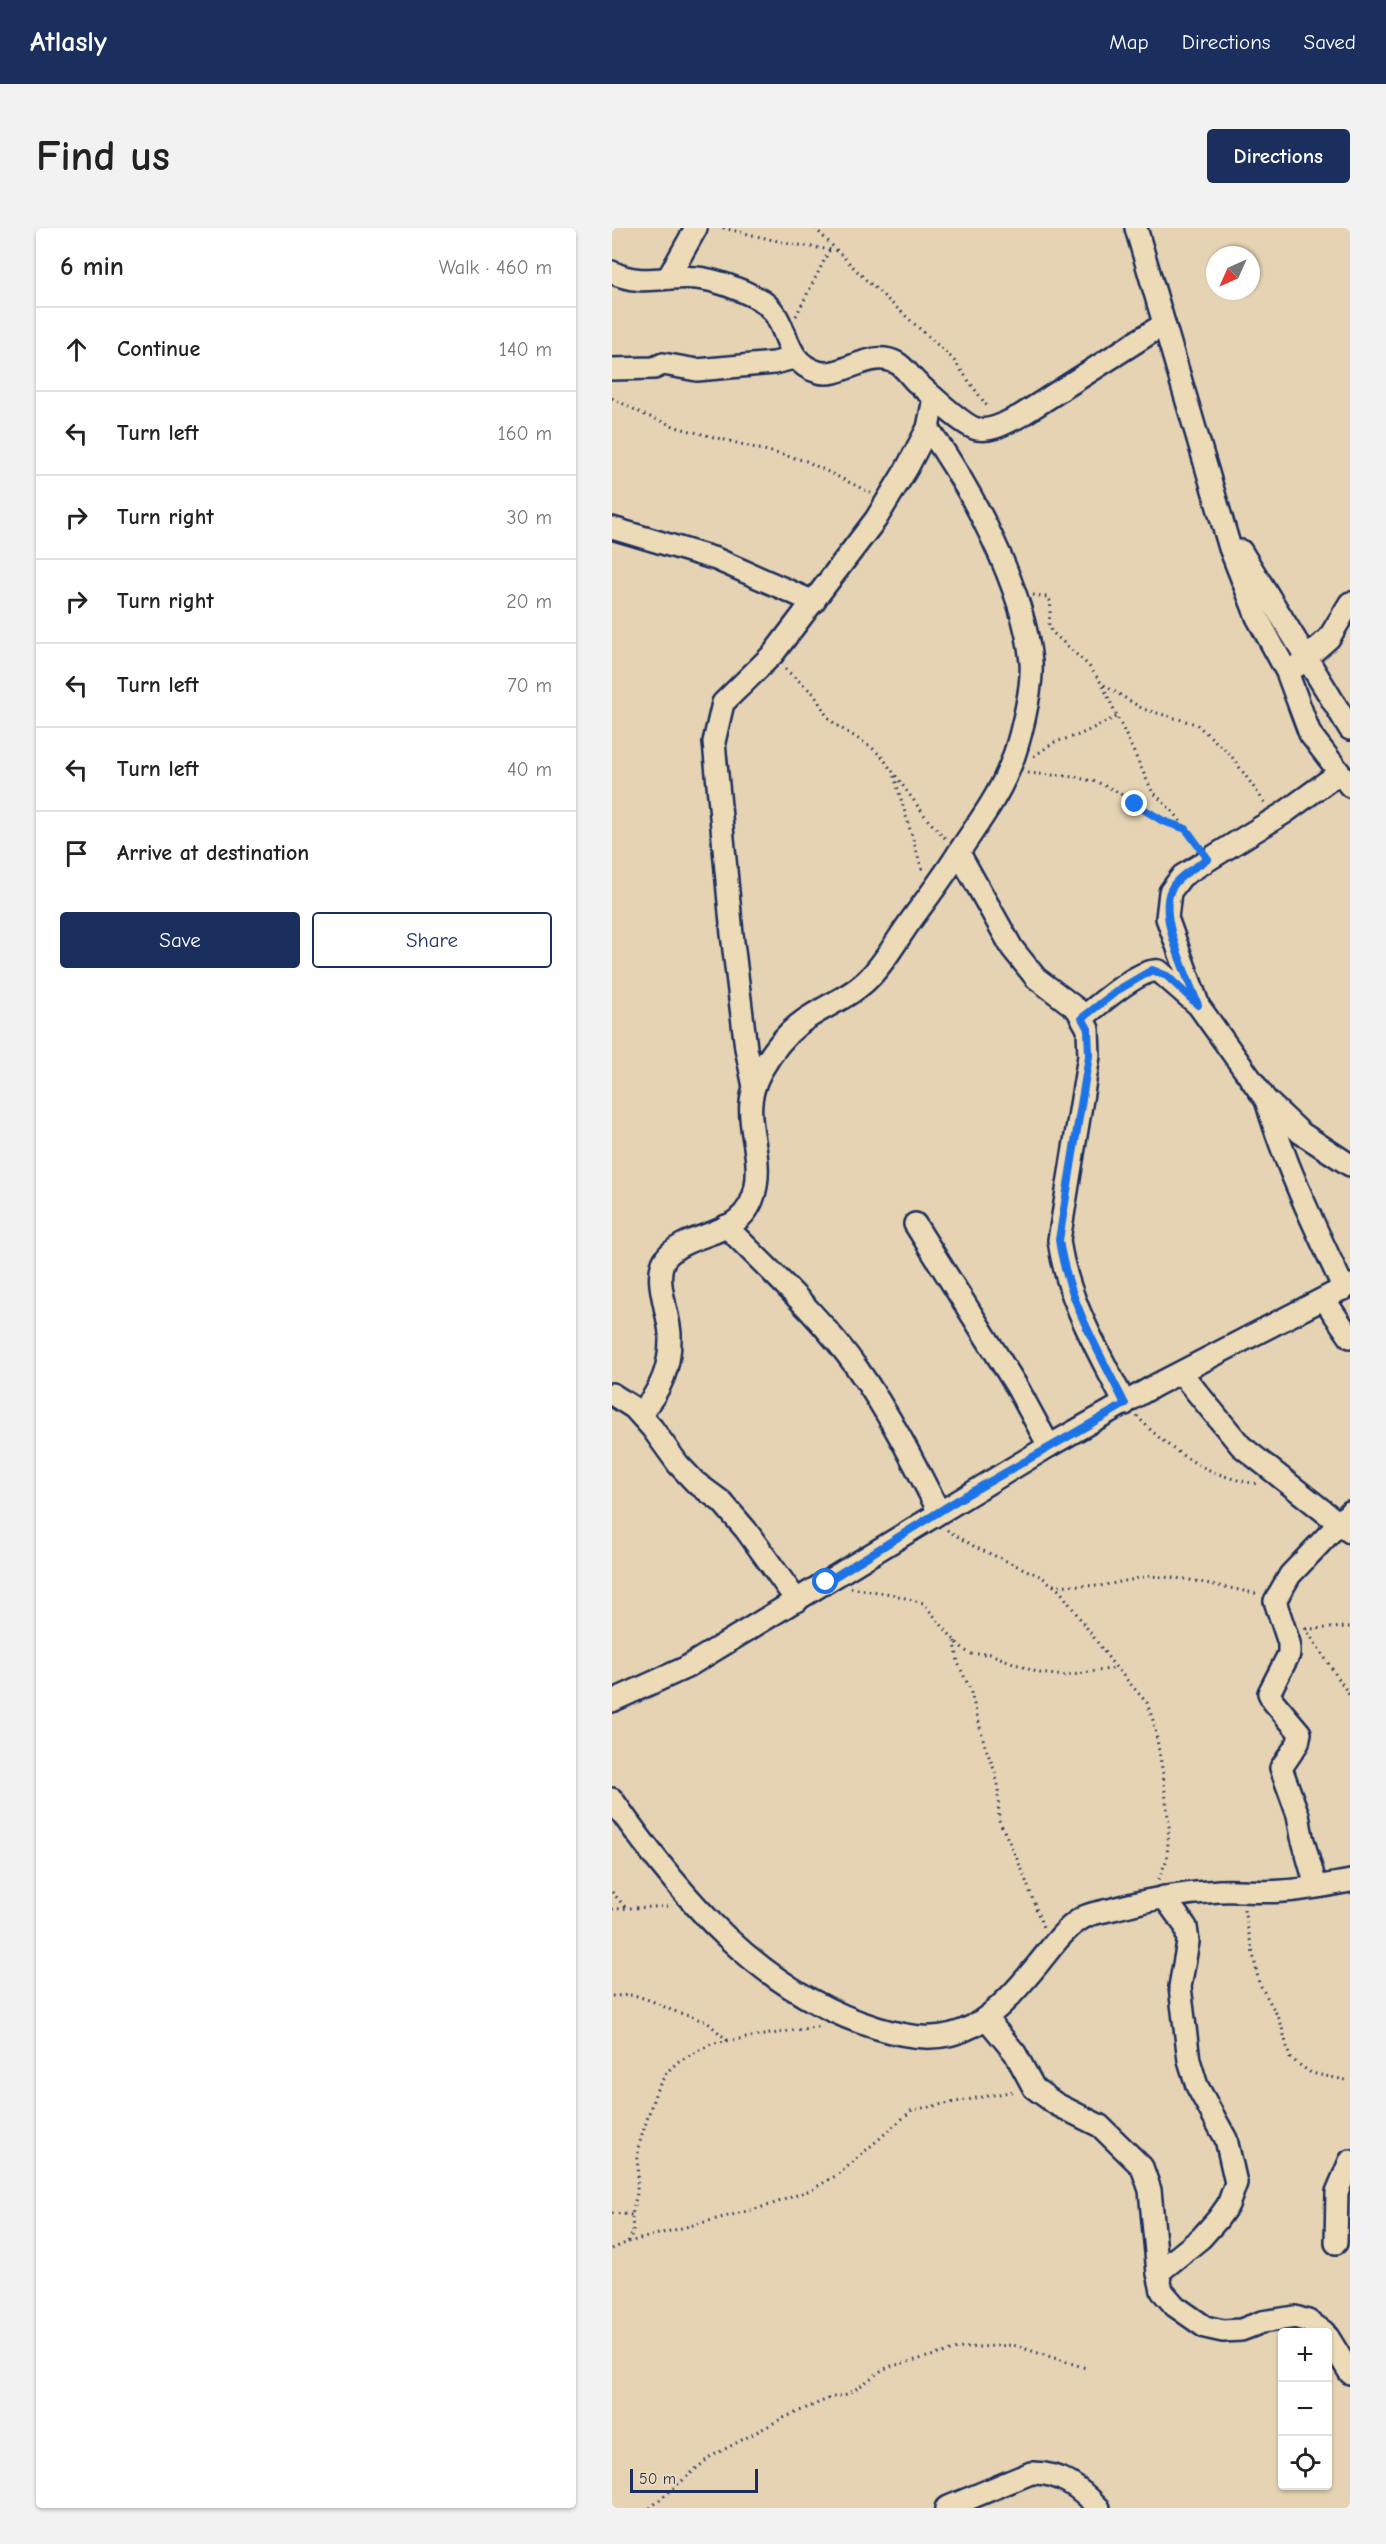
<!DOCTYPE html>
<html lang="en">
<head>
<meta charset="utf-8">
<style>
  body { margin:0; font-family:"Comic Neue",sans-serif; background:#f2f2f2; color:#222 }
  .controls { position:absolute; right:18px; bottom:18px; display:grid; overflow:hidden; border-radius:6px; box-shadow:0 2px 4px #0004 }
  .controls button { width:54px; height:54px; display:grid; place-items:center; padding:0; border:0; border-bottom:2px solid #e0e0e0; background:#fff; color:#222; font:30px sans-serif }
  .compass { position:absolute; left:594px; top:18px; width:54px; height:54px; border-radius:50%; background:#fff; box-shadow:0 2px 4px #0004; rotate:225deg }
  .scale { position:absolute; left:18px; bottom:15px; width:128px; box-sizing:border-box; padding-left:6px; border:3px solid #1b2f5e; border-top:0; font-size:16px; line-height:21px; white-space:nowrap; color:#1b2f5e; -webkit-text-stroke:4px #eddab7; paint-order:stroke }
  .stop { position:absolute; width:18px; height:18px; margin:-14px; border:4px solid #1a73e8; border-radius:50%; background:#fff }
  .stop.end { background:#1a73e8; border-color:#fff; box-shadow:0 2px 6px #0008 }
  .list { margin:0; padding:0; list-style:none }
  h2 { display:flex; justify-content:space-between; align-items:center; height:78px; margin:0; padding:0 24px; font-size:26px }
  h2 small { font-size:20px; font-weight:400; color:#767676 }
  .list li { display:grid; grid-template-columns:39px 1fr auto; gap:18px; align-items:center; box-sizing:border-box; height:84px; padding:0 24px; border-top:2px solid #e0e0e0 }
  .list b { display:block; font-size:22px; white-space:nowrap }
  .list em { font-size:20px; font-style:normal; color:#767676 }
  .actions { display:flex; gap:12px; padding:18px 24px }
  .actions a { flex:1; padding:14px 0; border:2px solid #1b2f5e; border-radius:6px; text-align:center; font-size:21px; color:#1b2f5e }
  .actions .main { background:#1b2f5e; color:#fff }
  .icon { flex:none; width:33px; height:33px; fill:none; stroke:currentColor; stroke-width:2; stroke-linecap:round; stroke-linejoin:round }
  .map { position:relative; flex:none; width:738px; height:2280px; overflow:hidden; border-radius:6px }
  header { display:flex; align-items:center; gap:36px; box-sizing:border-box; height:84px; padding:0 30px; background:#1b2f5e; color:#fff }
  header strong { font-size:28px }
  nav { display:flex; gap:33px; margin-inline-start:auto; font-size:21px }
  .intro { display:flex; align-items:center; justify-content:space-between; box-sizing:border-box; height:144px; padding:0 36px }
  h1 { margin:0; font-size:42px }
  .button { padding:15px 27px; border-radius:6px; background:#1b2f5e; color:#fff; font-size:21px; font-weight:700 }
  main { display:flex; gap:36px; padding:0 36px }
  aside { flex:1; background:#fff; border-radius:6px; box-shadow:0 2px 4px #0004 }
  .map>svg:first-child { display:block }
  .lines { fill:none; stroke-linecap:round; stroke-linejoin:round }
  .minor-casing { stroke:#1b2f5e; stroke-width:26 }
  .path { stroke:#1b2f5e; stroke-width:3; stroke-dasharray:1.5 4.5; stroke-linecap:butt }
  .minor { stroke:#eddab7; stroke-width:21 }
  .route { stroke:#1a73e8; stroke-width:8 }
</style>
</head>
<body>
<header>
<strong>Atlasly</strong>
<nav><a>Map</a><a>Directions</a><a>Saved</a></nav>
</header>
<div class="intro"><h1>Find us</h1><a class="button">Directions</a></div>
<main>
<aside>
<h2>6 min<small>Walk · 460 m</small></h2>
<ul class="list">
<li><svg class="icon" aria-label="ahead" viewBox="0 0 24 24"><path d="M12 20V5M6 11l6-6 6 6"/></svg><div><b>Continue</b></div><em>140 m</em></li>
<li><svg class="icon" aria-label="left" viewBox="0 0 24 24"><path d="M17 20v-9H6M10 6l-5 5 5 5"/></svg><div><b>Turn left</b></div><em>160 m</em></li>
<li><svg class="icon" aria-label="right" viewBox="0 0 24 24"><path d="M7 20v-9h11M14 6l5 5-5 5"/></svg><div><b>Turn right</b></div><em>30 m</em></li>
<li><svg class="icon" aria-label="right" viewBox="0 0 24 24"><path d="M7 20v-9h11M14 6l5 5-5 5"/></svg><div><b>Turn right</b></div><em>20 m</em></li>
<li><svg class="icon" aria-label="left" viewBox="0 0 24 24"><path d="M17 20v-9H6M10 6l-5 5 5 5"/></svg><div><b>Turn left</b></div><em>70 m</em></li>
<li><svg class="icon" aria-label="left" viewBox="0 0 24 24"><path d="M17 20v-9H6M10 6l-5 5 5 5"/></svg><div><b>Turn left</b></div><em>40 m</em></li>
<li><svg class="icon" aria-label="arrive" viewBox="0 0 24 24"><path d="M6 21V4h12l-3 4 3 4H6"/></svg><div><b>Arrive at destination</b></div></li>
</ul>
<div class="actions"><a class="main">Save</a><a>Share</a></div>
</aside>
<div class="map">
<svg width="738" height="2280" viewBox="0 0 738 2280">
  <rect width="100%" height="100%" fill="#e5d3b3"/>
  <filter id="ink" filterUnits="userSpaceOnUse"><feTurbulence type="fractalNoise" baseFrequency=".0167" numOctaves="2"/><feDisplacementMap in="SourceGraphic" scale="12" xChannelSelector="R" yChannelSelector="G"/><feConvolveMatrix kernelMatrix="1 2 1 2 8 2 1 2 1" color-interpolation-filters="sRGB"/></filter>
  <g filter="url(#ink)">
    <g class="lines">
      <defs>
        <g id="minor">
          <polyline points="524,0 618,320 645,389 675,444 698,506 738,558"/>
          <path d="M0 44C28 59 54 47 85 50 104 52 128 61 145 70 181 89 166 132 206 144 230 151 257 120 285 135 292 139 298 148 304 154 316 164 351 198 365 201 380 204 395 194 408 188L552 96"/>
          <polyline points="56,50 84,0"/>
          <polyline points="0,141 42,140 51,136 85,142 162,135 182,130"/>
          <polyline points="0,300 104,331 202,374"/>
          <polyline points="629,323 738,501"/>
          <polyline points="685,438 717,410 738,375"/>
          <path d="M347 625 400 720 424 750 465 781 476 801 477 828 447 1012C455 1072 486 1122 513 1176"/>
          <polyline points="585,773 555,690 558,664 570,648 672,585 727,545"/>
          <path d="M470 790C487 777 527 740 547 743L586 777 654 872 689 905 738 937"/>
          <polyline points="142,859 134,820 120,706 102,514 111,475 161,426 264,291 295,240 316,200 322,170"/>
          <path d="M654 872C673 938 703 999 732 1061"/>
          <polyline points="303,996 405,1159 437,1218"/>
          <path d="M114 998C159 1044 208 1088 245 1140 277 1185 302 1234 327 1284"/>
          <polyline points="712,1071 738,1109"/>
          <polyline points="569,1145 629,1218 738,1304"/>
          <polyline points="0,1166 22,1180 40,1200 66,1236 83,1254 110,1274 134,1302 185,1373"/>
          <path d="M28 1186C49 1162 59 1139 58 1106 57 1085 41 1050 53 1031 75 1000 135 1014 144 958 151 916 125 886 149 843 158 827 172 808 186 797 209 778 238 771 259 748 275 731 286 710 300 691 316 669 333 647 347 624 364 598 384 572 396 543 407 519 421 461 419 434 412 360 359 260 316 200"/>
          <polyline points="0,1473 73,1440 437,1218 544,1157 738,1057"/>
          <path d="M0 1571C67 1667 148 1765 265 1800 298 1810 329 1815 361 1798 386 1784 408 1758 426 1736 440 1719 454 1698 474 1688 484 1684 495 1683 505 1680 538 1671 573 1665 607 1663 628 1662 650 1665 671 1663 693 1662 716 1657 738 1653"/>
          <polyline points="704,1658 690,1609 686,1587 669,1540 686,1515 688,1505 661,1473 657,1465 677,1426 677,1415 663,1373 678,1347 738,1284"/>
          <polyline points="374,1790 403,1825 422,1860 444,1876 488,1898 530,1939 538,1962 546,2045 550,2063 563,2078 593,2099 611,2103 629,2102 650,2094 683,2089 696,2093 712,2104"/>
          <polyline points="724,2015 725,1964 738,1933"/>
          <polyline points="546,2045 589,2010 606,1991 616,1977 624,1955 614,1911 585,1858 577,1832 568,1759 576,1714 574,1699 552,1669"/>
          <polyline points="716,2109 738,2145"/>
          <path d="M334 2280 419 2245C448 2244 468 2260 487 2280"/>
        </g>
      </defs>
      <use href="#minor" class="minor-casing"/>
      <g class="path">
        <polyline points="111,0 174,15 226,23"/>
        <polyline points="203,0 253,51 341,131 377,181"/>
        <polyline points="184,88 218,21"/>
        <polyline points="0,170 33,187 67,200 194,233 259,265"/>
        <polyline points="421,367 435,369 439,374 437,396 439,403 477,438 490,456 540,563 564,587 586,618"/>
        <polyline points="173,441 202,466 215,488 224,497 259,519 270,529 316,592 333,610"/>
        <polyline points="492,457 531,481 584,496 618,526 653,575"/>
        <polyline points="422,528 443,514 467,507 506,488"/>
        <polyline points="416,545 462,549 485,554 504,563 551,593 574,601"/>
        <polyline points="282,548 311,645"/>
        <path d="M525 1188C557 1223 598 1250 647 1256"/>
        <polyline points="335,1302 363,1319 430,1349 448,1363 501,1436 535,1475 542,1495 551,1546 557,1598 555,1631 546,1652"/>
        <polyline points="441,1357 488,1358 538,1348 573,1351 647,1366"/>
        <polyline points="239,1360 279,1366 311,1375 343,1413 354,1423 360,1426 378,1426 427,1445 453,1448 504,1440"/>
        <polyline points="693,1400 738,1468"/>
        <polyline points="694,1401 738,1399"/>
        <polyline points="343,1413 346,1435 358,1461 373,1518 382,1541 386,1557 387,1592 410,1642 432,1702"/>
        <polyline points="0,1664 15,1681"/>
        <polyline points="0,1681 60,1678"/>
        <polyline points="632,1682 647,1755 668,1792 678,1830 699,1845 738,1853"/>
        <polyline points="0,1768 22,1767 40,1773 59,1782 95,1794 116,1813"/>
        <polyline points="0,1985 20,1987"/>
        <polyline points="16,2014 158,1977 201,1961 227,1946 300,1882 403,1863"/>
        <polyline points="0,2021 16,2014 21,2004 20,1987 25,1965 26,1920 44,1863 55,1844 67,1833 101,1815 210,1798"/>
        <polyline points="38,2280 98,2229 169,2191 218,2170 235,2166 247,2159 270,2142 280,2138 350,2120 401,2117 474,2140"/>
      </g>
      <use href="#minor" class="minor"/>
    </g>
  </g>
  <g class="lines" filter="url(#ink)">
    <path class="route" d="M214 1354 349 1270 513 1176C486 1122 456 1072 447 1012L477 828 476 801 470 790 506 762 540 742 555 748 586 777C576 749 547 692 558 664 563 649 584 639 596 631L574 601 551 593 523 576"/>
  </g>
</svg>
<div class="controls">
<button>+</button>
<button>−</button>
<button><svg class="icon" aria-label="locate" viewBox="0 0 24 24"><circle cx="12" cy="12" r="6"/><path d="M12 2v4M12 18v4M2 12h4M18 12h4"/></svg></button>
</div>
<svg class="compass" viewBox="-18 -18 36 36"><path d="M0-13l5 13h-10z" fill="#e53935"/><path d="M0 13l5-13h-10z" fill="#767676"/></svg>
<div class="scale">50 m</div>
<div class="stop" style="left:214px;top:1354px"></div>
<div class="stop end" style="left:523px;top:576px"></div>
</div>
</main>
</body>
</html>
